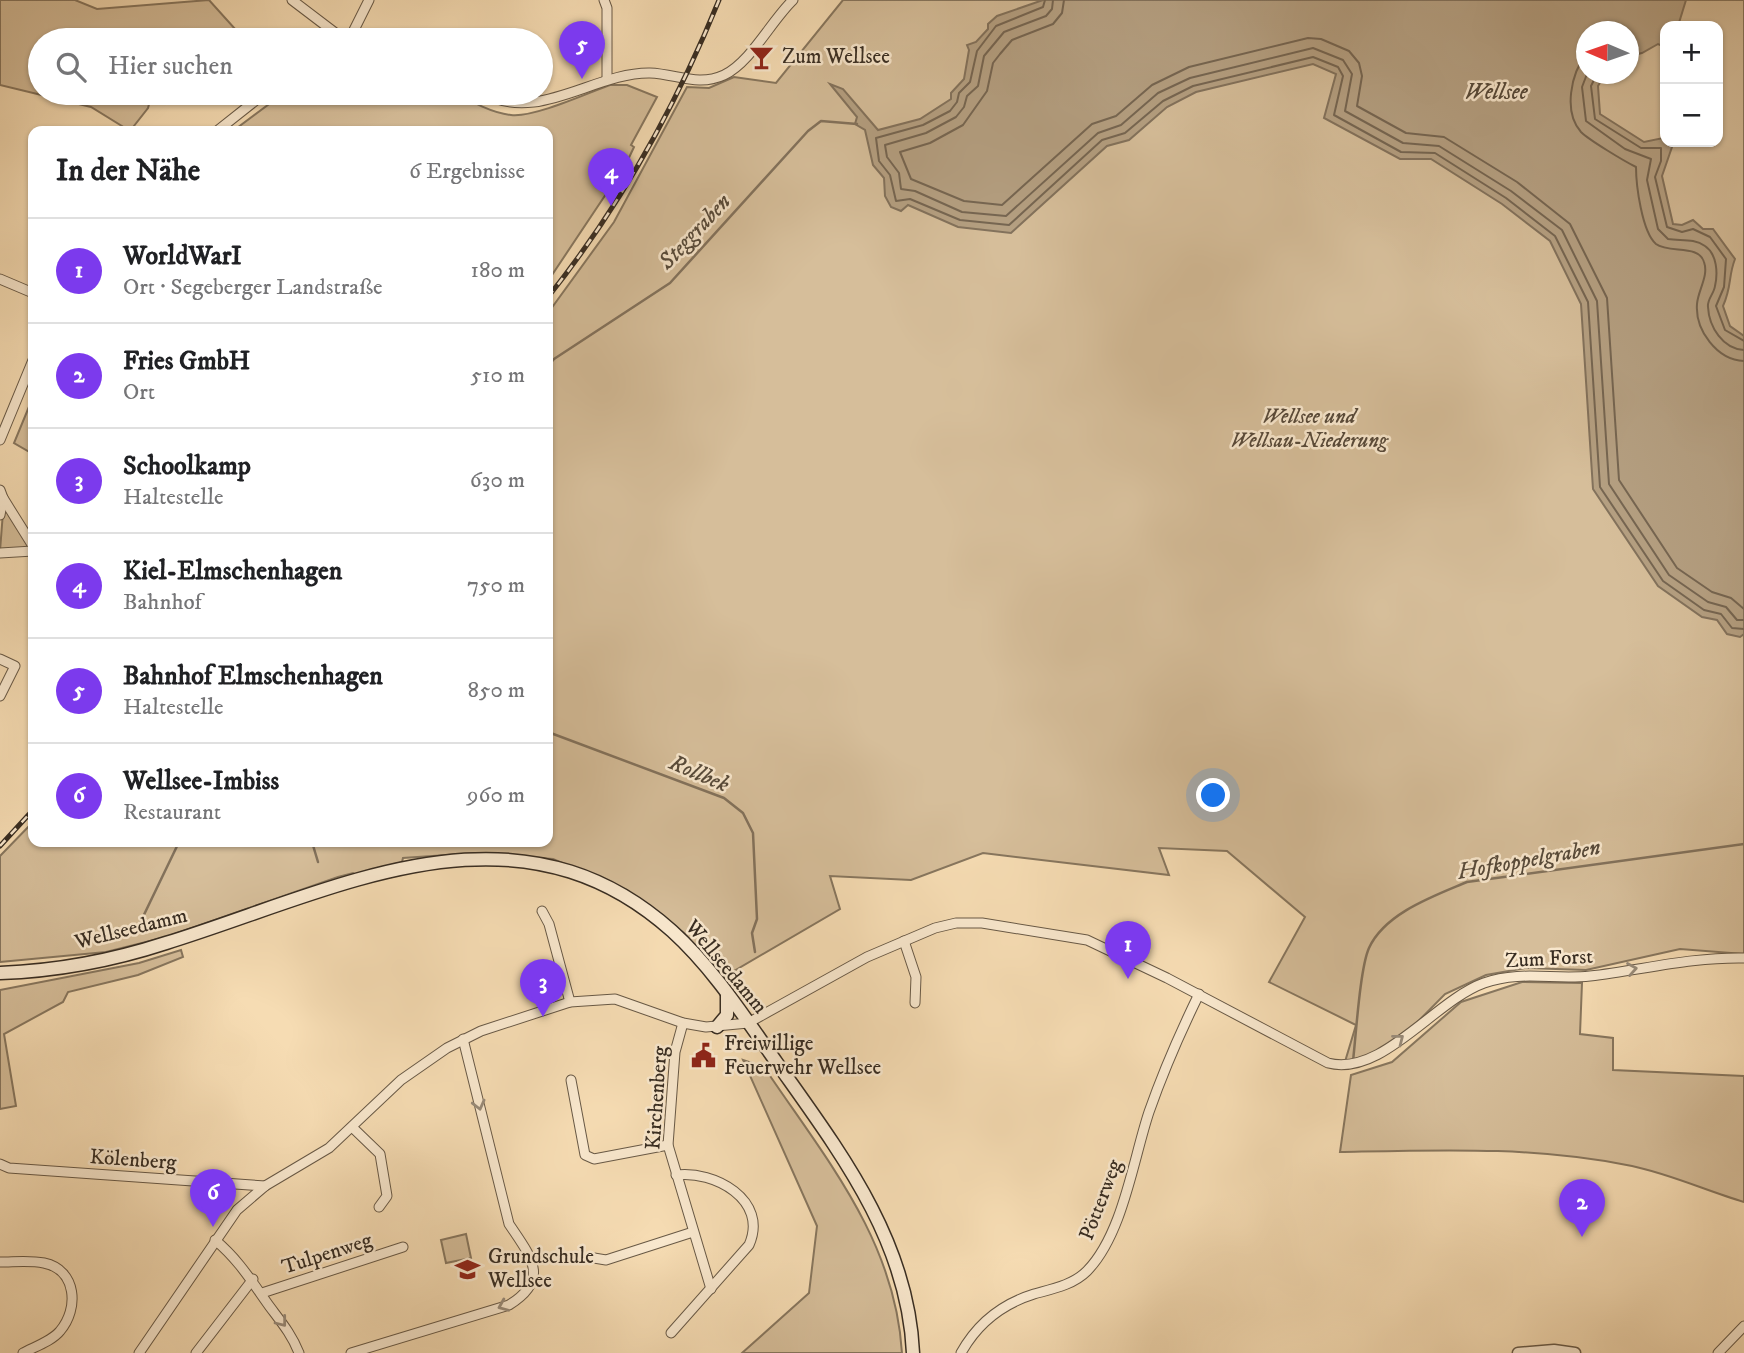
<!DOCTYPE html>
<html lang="de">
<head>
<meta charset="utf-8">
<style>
  body { margin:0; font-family:"IM FELL DW Pica",serif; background:#f2f2f2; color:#202124 }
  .controls { position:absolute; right:21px; top:21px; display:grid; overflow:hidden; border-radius:14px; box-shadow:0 2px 5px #0004 }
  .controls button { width:63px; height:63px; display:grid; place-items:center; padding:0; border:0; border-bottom:2px solid #e0e0e0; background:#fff; color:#202124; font:35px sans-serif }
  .compass { position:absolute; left:1576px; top:21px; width:63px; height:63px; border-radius:50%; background:#fff; box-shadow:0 2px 5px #0004; rotate:272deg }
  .you { position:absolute; left:1214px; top:796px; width:24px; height:24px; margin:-18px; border:5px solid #fff; border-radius:50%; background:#1a73e8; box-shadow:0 0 0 10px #1a73e833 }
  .badge { display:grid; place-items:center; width:46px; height:46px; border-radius:50%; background:#7c3aed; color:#fff; font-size:23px; font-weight:700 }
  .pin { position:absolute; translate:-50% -58px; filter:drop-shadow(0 2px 4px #0008) }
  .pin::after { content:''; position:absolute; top:37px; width:24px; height:21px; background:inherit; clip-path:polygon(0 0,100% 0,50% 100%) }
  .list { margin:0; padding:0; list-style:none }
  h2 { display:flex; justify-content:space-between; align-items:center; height:91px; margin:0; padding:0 28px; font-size:30px }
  h2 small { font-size:23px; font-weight:400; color:#757577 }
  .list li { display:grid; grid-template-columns:46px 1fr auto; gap:21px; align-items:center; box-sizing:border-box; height:105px; padding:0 28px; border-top:2px solid #e0e0e0 }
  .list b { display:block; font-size:26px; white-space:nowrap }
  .list p { margin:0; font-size:23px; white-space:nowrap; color:#757577 }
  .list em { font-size:23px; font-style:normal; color:#757577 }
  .icon { flex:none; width:38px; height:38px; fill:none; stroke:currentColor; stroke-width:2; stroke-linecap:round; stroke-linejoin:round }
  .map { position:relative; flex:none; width:1744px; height:1353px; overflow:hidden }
  .search { position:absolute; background:#fff; box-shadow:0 2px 5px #0004; left:28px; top:28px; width:525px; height:77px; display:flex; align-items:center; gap:18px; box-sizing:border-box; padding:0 24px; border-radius:38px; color:#757577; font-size:26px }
  .panel { position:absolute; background:#fff; box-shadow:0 2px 5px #0004; left:28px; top:126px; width:525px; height:721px; border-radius:14px }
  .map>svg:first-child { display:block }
  .green { fill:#d6be9a; stroke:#87765e; stroke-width:2; fill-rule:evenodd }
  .water { fill:#b5a082; stroke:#83725c; stroke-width:2 }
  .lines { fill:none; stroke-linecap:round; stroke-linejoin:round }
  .shore { stroke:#766652; stroke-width:2 }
  .stream { stroke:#83725c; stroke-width:2.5 }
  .minor-casing { stroke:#685946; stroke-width:11 }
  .tertiary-casing { stroke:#685946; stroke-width:13 }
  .secondary-casing { stroke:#382d22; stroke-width:15 }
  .minor { stroke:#f9e8ce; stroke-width:9 }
  .tertiary { stroke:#f9e8ce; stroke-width:10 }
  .secondary { stroke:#f9e8ce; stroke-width:12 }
  .rail-casing { stroke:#382d22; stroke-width:5 }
  .rail { stroke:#f9e8ce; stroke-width:2.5; stroke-dasharray:8; stroke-linecap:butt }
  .oneway { stroke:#988a78 }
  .labels { text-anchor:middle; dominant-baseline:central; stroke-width:5; stroke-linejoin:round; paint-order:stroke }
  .poi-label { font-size:21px; fill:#382d22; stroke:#f9e8ce; text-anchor:start }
  .park-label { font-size:21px; font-style:italic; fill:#584a3a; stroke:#f9e8ce }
  .street-label { font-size:21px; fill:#382d22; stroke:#f9e8ce }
  .water-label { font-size:23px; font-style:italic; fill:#574a3a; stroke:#f9e8ce }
</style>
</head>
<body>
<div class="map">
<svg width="1744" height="1353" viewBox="0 0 1744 1353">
  <rect width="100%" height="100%" fill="#f6dcb3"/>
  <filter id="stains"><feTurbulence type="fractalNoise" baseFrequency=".00286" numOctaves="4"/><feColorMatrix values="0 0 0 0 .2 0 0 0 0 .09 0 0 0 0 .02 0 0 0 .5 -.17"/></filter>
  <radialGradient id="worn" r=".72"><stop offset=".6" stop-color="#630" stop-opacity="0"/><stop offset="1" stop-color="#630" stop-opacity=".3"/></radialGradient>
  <g class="green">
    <polygon points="0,0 75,0 97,9 209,0 245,40 40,40 40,93 152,93 148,108 130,131 91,107 0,85"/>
    <path d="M843 0H1744V954L1680 949 1586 970 1526 968 1486 975 1445 994 1388 1052 1344 1065 1356 1025 1269 982 1305 917 1227 851 1159 848 1169 875 983 853 911 880 830 876 840 909 722 978 684 933 627 890 553 859 477 853 403 858 402 862 356 876 353 873 338 877 166 937 106 952 0 962V856L33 822V842H548V313L614 222 687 87 709 88 734 77 776 83ZM1665 26H1718V142H1665ZM1586 32H1628V74H1586Z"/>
    <path d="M610 85H627L657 97 631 145 634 147 626 164 548 281V131H233L284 93H456C472 102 492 113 511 115 533 118 588 93 610 85Z"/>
    <polygon points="33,397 33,454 14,443"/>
    <polygon points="7,509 28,543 27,550 0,551 3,512"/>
    <polygon points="181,950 183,957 138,975 68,992 63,1002 4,1034 16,1106 0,1109 0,990 139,963"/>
    <path d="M1522 982 1582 983 1580 1034 1613 1038V1070L1744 1076V1202C1707 1191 1670 1174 1632 1166 1537 1146 1437 1150 1340 1152L1351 1075 1392 1062 1461 1002Z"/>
    <path d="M743 1060 764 1067C825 1158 895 1239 902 1353H742L809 1293 817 1226Z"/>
    <polygon points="466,1234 471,1258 446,1263 441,1240"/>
  </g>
  <path class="water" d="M1043 0H1686L1678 26H1665V47L1658 44 1642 53 1629 56 1628 32H1586V74H1605L1598 86 1600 114 1644 142 1663 138 1672 147 1662 176 1673 224 1682 225 1693 220 1703 229H1713L1735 259C1728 277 1732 286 1723 306L1730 326 1744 336V634L1740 637 1727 634 1717 620 1702 617 1658 586 1593 489 1581 304 1550 241 1502 204 1431 159H1400L1324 118 1336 74 1313 64 1196 92 1167 107 1129 140 1107 146 1011 233 958 227 908 205 901 211 891 207 885 196 884 178 873 165 865 130 855 124 857 117 830 84 843 89 878 130 920 119 951 99V93L964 79 969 50 967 45 976 42 988 29V24L997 16Z"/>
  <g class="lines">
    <g class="shore">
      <polyline points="1045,0 1043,7 996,26 977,51 970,82 959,93 957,102 950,111 923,125 876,138 879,161 890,175 896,201 910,199 960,220 1009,225 1102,140 1125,133 1163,101 1193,86 1313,57 1338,67 1343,76 1334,115 1401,152 1435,153 1506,198 1555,236 1588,302 1600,487 1663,581 1704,610 1721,614 1732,628 1744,629"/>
      <polyline points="1053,0 1052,9 1046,16 1004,32 984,56 978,86 967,96 964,107 956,117 926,133 885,145 887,157 899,173 901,189 915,191 962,212 1006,216 1098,133 1121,125 1158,93 1190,78 1313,48 1343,60 1352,74 1345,111 1403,143 1439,146 1511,191 1562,230 1597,301 1609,484 1669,575 1708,602 1726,607 1737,620 1744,620"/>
      <polyline points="1064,0 1062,13 1053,24 1012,40 1000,54 993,63 987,91 963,125 930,143 900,152 911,179 964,201 1002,205 1092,124 1116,116 1152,85 1189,67 1308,38 1321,39 1349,51 1359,63 1362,76 1357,106 1406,133 1444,137 1517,182 1570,224 1607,298 1619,480 1677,568 1712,592 1731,598 1744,609"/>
      <path d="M1586 55C1571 73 1563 112 1581 132 1589 140 1624 161 1636 167 1636 185 1642 232 1656 244 1669 254 1699 244 1704 262 1709 276 1698 290 1697 304 1695 330 1717 360 1744 361"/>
      <path d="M1587 74 1582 87 1586 121 1625 149 1651 159 1647 180 1658 229 1668 239C1681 241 1694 238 1705 246 1717 254 1718 273 1715 286 1714 294 1707 299 1708 307 1709 327 1723 349 1744 350"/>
      <polyline points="1597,74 1591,86 1595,119 1641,148 1661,148 1661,161 1655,177 1667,227 1682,232 1693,229 1710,237 1726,259 1724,287 1716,306 1725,330 1744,341"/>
    </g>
    <g class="stream">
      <polyline points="548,366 554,359 670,283 808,131 821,121 857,124"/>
      <polyline points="548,732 724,798 743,813 753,833 757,919 752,933 755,952"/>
      <polyline points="312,842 318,862"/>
      <polyline points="140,923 179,842"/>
      <path d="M1353 1061C1356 1035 1360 968 1369 948 1385 913 1434 896 1467 882L1744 844"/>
    </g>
    <defs>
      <g id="minor">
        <polyline points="292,0 338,35 395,40"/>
        <polyline points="604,0 607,8 607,78"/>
        <polyline points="351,36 369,0"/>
        <path d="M484 93C537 124 595 72 650 73 677 74 698 87 724 75 751 62 771 21 793 0"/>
        <polyline points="217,131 265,93"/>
        <polyline points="0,279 33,293"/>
        <polyline points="0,440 33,360"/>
        <polyline points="0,490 3,498 0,515"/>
        <polyline points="3,498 33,546"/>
        <polyline points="0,553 33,551"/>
        <polyline points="0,659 15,666 0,696"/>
        <polyline points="542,911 549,924 570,1002"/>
        <polyline points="904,941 916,977 915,1003"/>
        <polyline points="683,1023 675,1052 668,1145 711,1289"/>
        <polyline points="571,1080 585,1155 594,1159 668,1145"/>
        <polyline points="352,1127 380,1154 387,1196 379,1207"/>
        <polyline points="0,1164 9,1168 265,1186"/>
        <path d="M215 1240C239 1260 252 1282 270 1307 282 1323 292 1335 299 1353"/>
        <polyline points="594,1258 606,1260 693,1232"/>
        <path d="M0 1262C14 1262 30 1260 44 1263 77 1270 79 1309 60 1331 52 1341 34 1347 23 1353"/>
        <polyline points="262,1293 403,1247"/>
        <path d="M671 1333 749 1245C769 1200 714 1170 676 1175"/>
        <path d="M139 1353 237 1210 265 1186 329 1148 401 1080 447 1048 481 1031 570 1002 615 999 683 1023 706 1027 748 1023 867 957 935 928 956 923H982L1087 940 1167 978 1328 1063C1382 1077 1434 1001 1484 983 1520 970 1554 980 1590 976 1642 970 1691 957 1744 958"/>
        <polyline points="196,1353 253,1279"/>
        <path d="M351 1353 509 1305C551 1279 531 1257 509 1224L463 1039"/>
        <path d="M961 1353C977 1324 1002 1304 1034 1294 1052 1289 1073 1285 1087 1271 1123 1234 1133 1160 1149 1112 1163 1072 1180 1033 1199 994"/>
        <polyline points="1718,1353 1744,1326"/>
      </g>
      <polyline id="tertiary" points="1518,1353 1554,1350 1575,1353"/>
      <g id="secondary">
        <path d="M0 973C55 971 114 960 166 943 335 891 514 790 672 931 713 968 745 1018 777 1063 840 1152 908 1240 913 1353"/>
        <polyline points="717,1027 727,1015 727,994"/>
      </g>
    </defs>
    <use href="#minor" class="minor-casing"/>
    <use href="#tertiary" class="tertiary-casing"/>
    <use href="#secondary" class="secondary-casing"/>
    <use href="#minor" class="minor"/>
    <use href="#tertiary" class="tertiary"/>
    <use href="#secondary" class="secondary"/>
    <defs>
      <g id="rail">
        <path d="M548 297C619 208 676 106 719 0"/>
        <polyline points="0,846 33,810"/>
      </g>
    </defs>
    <use href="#rail" class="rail-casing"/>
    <use href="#rail" class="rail"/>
  </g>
  <defs><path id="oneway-chevron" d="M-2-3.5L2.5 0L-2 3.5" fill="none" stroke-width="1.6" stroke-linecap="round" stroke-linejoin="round" transform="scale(1.75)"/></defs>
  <g class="oneway">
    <use href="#oneway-chevron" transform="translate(1632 969) rotate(-10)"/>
    <use href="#oneway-chevron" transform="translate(1399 1039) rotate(-38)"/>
    <use href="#oneway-chevron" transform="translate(479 1105) rotate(76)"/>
    <use href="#oneway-chevron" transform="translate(503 1306) rotate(157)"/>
    <use href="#oneway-chevron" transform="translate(282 1322) rotate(52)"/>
  </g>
  <defs>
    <symbol id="bar-bare" viewBox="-9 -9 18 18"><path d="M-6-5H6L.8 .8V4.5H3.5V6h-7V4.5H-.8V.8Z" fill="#8f2418" stroke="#f9e8ce" stroke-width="2.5" paint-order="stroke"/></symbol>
    <symbol id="civic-bare" viewBox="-9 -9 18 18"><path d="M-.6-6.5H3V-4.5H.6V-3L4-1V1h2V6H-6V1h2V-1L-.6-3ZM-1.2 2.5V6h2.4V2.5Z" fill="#8f2418" stroke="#f9e8ce" stroke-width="2.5" paint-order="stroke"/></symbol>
    <symbol id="school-bare" viewBox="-9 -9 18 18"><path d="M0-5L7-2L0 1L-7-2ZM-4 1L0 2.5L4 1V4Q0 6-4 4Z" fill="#8f2418" stroke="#f9e8ce" stroke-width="2.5" paint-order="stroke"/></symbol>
  </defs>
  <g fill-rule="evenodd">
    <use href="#bar-bare" x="744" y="40" width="35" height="35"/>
    <use href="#civic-bare" x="686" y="1038" width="35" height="35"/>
    <use href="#school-bare" x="450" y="1252" width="35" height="35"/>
  </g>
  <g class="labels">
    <g class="poi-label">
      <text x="782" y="57">Zum Wellsee</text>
      <text x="724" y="1044">Freiwillige<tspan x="724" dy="24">Feuerwehr Wellsee</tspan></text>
      <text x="488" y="1257">Grundschule<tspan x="488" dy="24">Wellsee</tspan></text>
    </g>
    <g class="park-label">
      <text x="1309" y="417">Wellsee und<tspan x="1309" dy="24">Wellsau-Niederung</tspan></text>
    </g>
    <g class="street-label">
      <text transform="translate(131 929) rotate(-14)">Wellseedamm</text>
      <text transform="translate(1549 959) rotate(-3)">Zum Forst</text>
      <text transform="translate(726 967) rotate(50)">Wellseedamm</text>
      <text transform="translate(657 1098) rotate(-86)">Kirchenberg</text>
      <text transform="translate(133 1160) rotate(4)">Kölenberg</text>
      <text transform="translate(1101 1200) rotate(-69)">Pötterweg</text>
      <text transform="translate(327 1254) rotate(-18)">Tulpenweg</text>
    </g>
    <g class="water-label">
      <text x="1496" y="92">Wellsee</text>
      <text transform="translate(695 232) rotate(-47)">Steggraben</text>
      <text transform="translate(699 774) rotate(23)">Rollbek</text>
      <text transform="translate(1529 860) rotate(-10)">Hofkoppelgraben</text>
    </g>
  </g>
  <rect width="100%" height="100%" filter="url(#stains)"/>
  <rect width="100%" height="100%" fill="url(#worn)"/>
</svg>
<div class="controls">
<button>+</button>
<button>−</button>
</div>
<svg class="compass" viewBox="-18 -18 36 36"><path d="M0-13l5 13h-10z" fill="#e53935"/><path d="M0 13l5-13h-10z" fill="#757577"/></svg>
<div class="you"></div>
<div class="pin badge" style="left:1128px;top:979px">1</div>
<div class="pin badge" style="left:1582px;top:1237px">2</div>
<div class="pin badge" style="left:543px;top:1017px">3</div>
<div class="pin badge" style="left:611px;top:206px">4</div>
<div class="pin badge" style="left:582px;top:79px">5</div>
<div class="pin badge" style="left:213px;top:1227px">6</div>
<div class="search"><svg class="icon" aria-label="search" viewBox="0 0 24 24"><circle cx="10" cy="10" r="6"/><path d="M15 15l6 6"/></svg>Hier suchen</div>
<section class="panel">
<h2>In der Nähe<small>6 Ergebnisse</small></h2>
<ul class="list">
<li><span class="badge">1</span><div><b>WorldWarI</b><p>Ort · Segeberger Landstraße</p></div><em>180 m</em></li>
<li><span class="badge">2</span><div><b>Fries GmbH</b><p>Ort</p></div><em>510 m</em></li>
<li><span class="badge">3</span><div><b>Schoolkamp</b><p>Haltestelle</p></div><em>630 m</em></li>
<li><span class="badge">4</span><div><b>Kiel-Elmschenhagen</b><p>Bahnhof</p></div><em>750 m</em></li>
<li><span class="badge">5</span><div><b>Bahnhof Elmschenhagen</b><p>Haltestelle</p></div><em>850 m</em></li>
<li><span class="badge">6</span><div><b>Wellsee-Imbiss</b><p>Restaurant</p></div><em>960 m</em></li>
</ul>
</section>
</div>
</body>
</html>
